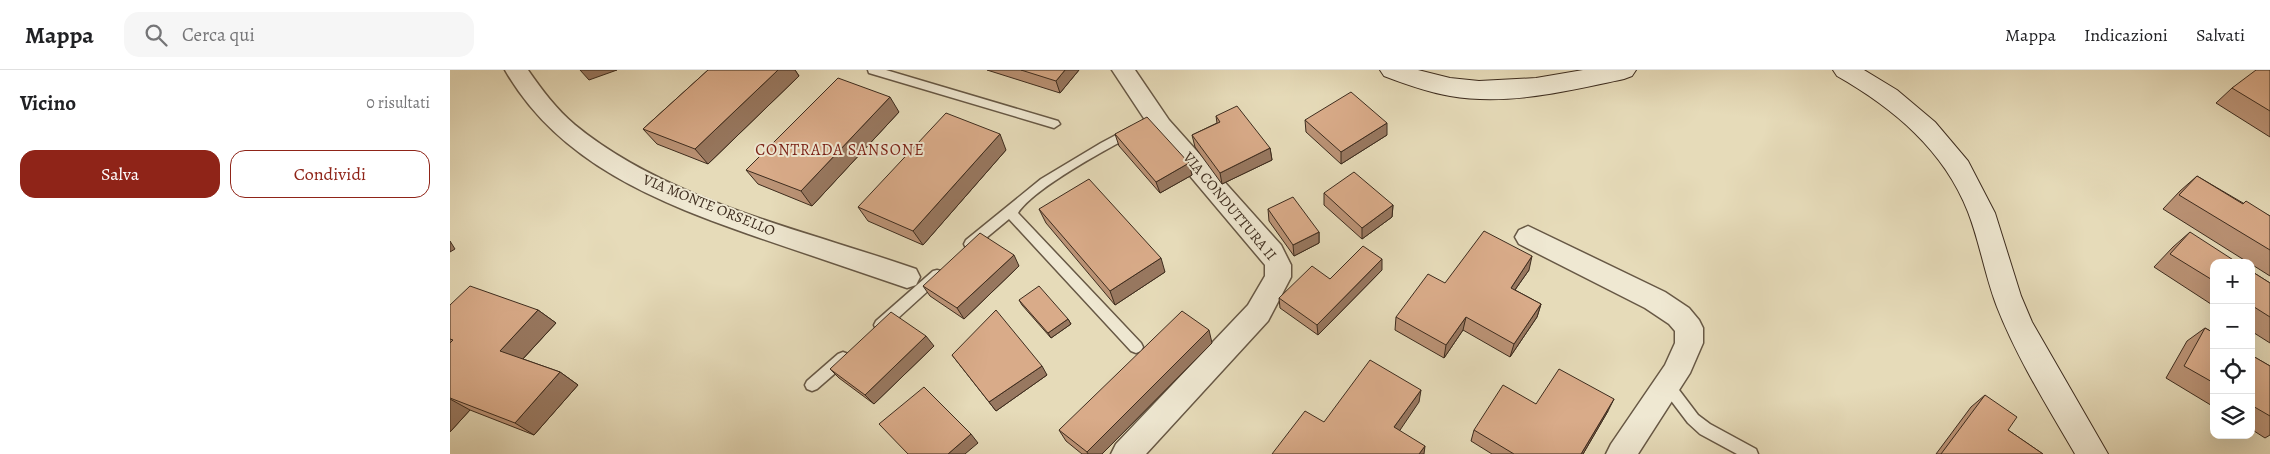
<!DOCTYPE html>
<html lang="it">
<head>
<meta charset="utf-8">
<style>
  body { margin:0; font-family:Alegreya,serif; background:#f6f6f6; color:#202124 }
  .controls { position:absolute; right:15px; bottom:15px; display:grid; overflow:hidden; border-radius:10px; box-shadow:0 5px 20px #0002 }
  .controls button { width:45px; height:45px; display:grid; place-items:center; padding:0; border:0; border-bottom:1px solid #e0e0e0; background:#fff; color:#202124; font:25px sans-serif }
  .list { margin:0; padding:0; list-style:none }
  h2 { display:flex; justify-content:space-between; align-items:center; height:65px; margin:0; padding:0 20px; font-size:21px }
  h2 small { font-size:16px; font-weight:400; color:#757577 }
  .actions { display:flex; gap:10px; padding:15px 20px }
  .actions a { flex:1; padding:11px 0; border:1px solid #8f2418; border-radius:15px; text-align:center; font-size:18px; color:#8f2418 }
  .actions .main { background:#8f2418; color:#fff }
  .icon { flex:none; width:28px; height:28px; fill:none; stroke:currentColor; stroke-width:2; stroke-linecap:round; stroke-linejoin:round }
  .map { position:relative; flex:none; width:1820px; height:384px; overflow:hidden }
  header { display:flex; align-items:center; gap:30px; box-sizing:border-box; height:70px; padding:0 25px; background:#fff; border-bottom:1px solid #e0e0e0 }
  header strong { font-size:24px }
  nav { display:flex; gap:28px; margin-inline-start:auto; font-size:18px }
  .search { width:350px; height:45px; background:#f6f6f6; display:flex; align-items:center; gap:12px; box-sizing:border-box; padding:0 18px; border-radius:15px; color:#757577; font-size:19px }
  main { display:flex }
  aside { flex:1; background:#fff }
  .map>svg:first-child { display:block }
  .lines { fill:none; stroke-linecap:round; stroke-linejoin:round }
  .lane-casing { stroke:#675845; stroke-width:3 }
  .street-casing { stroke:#675845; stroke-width:3 }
  .secondary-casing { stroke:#3d2c1e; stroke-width:2 }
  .lane { fill:#efe8d2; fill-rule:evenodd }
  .street { fill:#efe8d2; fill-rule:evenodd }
  .secondary { fill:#efe8d2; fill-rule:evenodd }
  .wall { fill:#bb9376; stroke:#3d2c1e }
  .shaded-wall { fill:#987860; stroke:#3d2c1e }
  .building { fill:#d9ab89; stroke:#3d2c1e }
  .labels { text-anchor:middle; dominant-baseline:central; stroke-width:4; stroke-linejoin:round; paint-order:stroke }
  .street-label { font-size:15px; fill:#3d2c1e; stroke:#efe8d2 }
  .neighbourhood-label { font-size:16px; letter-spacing:1px; fill:#7a1f14; stroke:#efe8d2 }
</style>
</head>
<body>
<header>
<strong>Mappa</strong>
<div class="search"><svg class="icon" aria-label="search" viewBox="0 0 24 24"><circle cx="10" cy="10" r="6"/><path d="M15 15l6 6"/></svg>Cerca qui</div>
<nav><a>Mappa</a><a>Indicazioni</a><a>Salvati</a></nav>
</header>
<main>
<aside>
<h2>Vicino<small>0 risultati</small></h2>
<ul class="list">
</ul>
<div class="actions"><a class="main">Salva</a><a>Condividi</a></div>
</aside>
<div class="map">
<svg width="1820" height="384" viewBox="0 0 1820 384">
  <rect width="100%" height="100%" fill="#e6dbb9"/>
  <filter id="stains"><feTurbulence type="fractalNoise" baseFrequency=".004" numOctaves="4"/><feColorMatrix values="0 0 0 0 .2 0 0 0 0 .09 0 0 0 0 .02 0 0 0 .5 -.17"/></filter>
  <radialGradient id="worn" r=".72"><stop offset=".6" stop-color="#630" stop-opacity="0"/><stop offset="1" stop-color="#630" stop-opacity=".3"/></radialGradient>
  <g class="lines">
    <defs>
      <g id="lane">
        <polygon points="418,0 436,0 608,51 610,54 604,58 419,3"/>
        <path d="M681 57 685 58 687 61 685 64C657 79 584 118 568 143L691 273 693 277 691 281 686 283 681 281 559 149 524 178H516L514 174 516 170 591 109 651 73Z"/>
        <polygon points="487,200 491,201 493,205 491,209 436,259 431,261 426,259 424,255 426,251 483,201"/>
        <polygon points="393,282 398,284 400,288 398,292 367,319 362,321 357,319 355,315 357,311 388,284"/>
        <polygon points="1218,310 1223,312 1248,345 1260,354 1306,379 1308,384 1287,384 1250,364 1238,353 1213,320 1211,316 1213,312"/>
      </g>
      <g id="street">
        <path d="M55 0H78C92 20 106 39 125 55 217 131 355 160 466 199L470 207 466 215 457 218C407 201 357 184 307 167 209 133 109 94 55 0Z"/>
        <polygon points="662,0 685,0 719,50 831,175 841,195 841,207 818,251 696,384 661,384 666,374 798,235 815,206 815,195 703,62"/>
        <polygon points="1078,156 1215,222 1239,238 1249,250 1253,258 1253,273 1240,303 1188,384 1156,384 1161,374 1215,295 1225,273 1225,261 1219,254 1195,238 1069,174 1065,167 1069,160"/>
      </g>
      <g id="secondary">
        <path d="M930 0H968L1000 8 1029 11 1086 8 1133 0H1186L1182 6 1174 9C1117 21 1058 36 1000 26 977 22 955 14 934 6Z"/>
        <path d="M1383 0H1414L1447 20 1485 52 1518 91 1545 143 1571 226 1582 252 1658 384H1625C1597 336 1567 288 1547 237 1535 206 1530 173 1518 142 1494 80 1443 38 1387 6Z"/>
      </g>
    </defs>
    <use href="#lane" class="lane-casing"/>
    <use href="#street" class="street-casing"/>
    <use href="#secondary" class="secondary-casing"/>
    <use href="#lane" class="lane"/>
    <use href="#street" class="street"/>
    <use href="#secondary" class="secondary"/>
  </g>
  <g class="wall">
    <polygon points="258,0 345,0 349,6 258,94 207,74 193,59"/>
    <polygon points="537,0 629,0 610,23"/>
    <polygon points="1820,0 1820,67 1766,33 1782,18"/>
    <polygon points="449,42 362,136 308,114 296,100"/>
    <polygon points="766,46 820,78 822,90 772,114 745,77 742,65 767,53"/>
    <polygon points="855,50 937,65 891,94 856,62"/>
    <polygon points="665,64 739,93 742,105 710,123 669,76"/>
    <polygon points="556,80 473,175 418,151 408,137"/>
    <polygon points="1747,106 1793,133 1820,146 1820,206 1801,194 1801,193 1799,193 1713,139 1730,121"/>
    <polygon points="874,123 943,135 942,147 912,169 874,135"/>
    <polygon points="589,139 715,202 665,235 596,153"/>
    <polygon points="818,139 869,162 869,173 844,186 819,151"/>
    <polygon points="1740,162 1764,193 1764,236 1704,197 1723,177"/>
    <polygon points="569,196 514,249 480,226 473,216"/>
    <polygon points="932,200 868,265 830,238 829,228 880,209"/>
    <polygon points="1079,200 1065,220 1091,234 1087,247 1060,287 1013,260 994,288 945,260 946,247"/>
    <polygon points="1801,201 1820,213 1820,273 1801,261"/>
    <polygon points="569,230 618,249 621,254 601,268 572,235"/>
    <polygon points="0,235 88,240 106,253 73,289 110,302 128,315 84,365 20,340 0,362"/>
    <polygon points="1755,258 1764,263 1764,337 1716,308 1737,271"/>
    <polygon points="762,273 652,384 632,384 616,371 609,360"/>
    <polygon points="484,276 424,334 389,308 380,299"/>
    <polygon points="502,285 597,305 546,341"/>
    <polygon points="1801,285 1820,296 1820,365 1815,368 1801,359"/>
    <polygon points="1535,325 1558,360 1593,384 1486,384 1521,337"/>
    <polygon points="1086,334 1158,341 1133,384 1042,384 1021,371 1024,360"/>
  </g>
  <g class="shaded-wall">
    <polygon points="130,0 167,0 139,10"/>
    <polygon points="328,0 345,0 349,6 258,94 245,79"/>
    <polygon points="615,0 629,0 610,23 606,11"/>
    <polygon points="440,27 449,42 362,136 351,121"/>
    <polygon points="937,53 937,65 891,94 891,82"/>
    <polygon points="550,64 556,80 473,175 463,161"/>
    <polygon points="820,78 822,90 772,114 770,103"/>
    <polygon points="739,93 742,105 710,123 706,112"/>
    <polygon points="943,135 942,147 912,169 912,158"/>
    <polygon points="869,162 869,173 844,186 843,175"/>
    <polygon points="0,171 5,179 0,182"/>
    <polygon points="564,185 569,196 514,249 507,238"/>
    <polygon points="1082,186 1079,200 1057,231 1061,218"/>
    <polygon points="711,188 715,202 665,235 660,221"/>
    <polygon points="932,189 932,200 868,265 867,255"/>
    <polygon points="1091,234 1087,247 1060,287 1064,274"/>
    <polygon points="88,240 106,253 69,293 50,281"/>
    <polygon points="1016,247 1013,260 994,288 996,275"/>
    <polygon points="618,249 621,254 601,268 598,263"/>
    <polygon points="759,260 762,273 652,384 638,384 637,382"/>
    <polygon points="476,266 484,276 424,334 415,325"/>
    <polygon points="592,296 597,305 546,341 539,332"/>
    <polygon points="110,302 128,315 84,365 65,353"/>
    <polygon points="971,320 969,332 944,369 944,357"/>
    <polygon points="0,329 20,340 0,362"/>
    <polygon points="1164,329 1158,341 1133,384 1131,384"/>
    <polygon points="521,364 528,373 515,384 498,384"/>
    <polygon points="975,376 974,384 969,384"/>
  </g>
  <g class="building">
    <polygon points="258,0 328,0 245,79 193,59"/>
    <polygon points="571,0 615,0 606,11"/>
    <polygon points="1806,0 1820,0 1820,41 1782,18"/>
    <polygon points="388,8 440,27 351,121 296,100"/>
    <polygon points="901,22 937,53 891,82 855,50"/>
    <polygon points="787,36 820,78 770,103 742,65 770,52 766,46"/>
    <polygon points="496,43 550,64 463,161 408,137"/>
    <polygon points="697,47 739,93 706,112 665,64"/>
    <polygon points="904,102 943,135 912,158 874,123"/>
    <polygon points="1747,106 1793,134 1796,131 1820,146 1820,180 1729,125"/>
    <polygon points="639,109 711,188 660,221 589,139"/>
    <polygon points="843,127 869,162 843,175 818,139"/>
    <polygon points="1034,161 1082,186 1061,218 1091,234 1064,274 1016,247 996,275 946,247 978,204 995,213"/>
    <polygon points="1740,162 1788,193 1764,193 1764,211 1720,184"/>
    <polygon points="530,163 564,185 507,238 473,216"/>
    <polygon points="913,176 932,189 867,255 829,228 862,196 880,209"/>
    <polygon points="1801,201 1820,213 1820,247 1801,235"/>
    <polygon points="20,216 88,240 50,281 110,302 65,353 0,328 0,273 3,270 0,269 0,235"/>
    <polygon points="589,216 618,249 598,263 569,230"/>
    <polygon points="546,240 592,296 539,332 502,285"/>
    <polygon points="732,241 759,260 637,382 609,360"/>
    <polygon points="441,242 476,266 415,325 380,299"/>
    <polygon points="1755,258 1764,263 1764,313 1734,296"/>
    <polygon points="1801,285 1820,296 1820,346 1801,335"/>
    <polygon points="920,290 971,320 944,357 975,376 969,384 822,384 855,341 874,352"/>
    <polygon points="1109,299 1164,329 1131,384 1064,384 1024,360 1053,315 1086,334"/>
    <polygon points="474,317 521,364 498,384 458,384 429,354"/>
    <polygon points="1535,325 1567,347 1558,360 1593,384 1491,384"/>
  </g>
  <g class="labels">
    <g class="street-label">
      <text transform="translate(259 135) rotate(22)">VIA MONTE ORSELLO</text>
      <text transform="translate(780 136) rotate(50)">VIA CONDUTTURA II</text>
    </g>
    <g class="neighbourhood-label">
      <text x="390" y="80">CONTRADA SANSONE</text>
    </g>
  </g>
  <rect width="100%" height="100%" filter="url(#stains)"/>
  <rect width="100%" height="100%" fill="url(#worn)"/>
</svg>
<div class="controls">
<button>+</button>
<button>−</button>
<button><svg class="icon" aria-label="locate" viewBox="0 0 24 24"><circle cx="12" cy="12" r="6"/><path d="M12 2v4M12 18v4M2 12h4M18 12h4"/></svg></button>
<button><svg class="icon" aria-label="layers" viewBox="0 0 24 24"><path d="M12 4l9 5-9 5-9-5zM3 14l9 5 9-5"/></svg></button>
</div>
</div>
</main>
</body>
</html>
